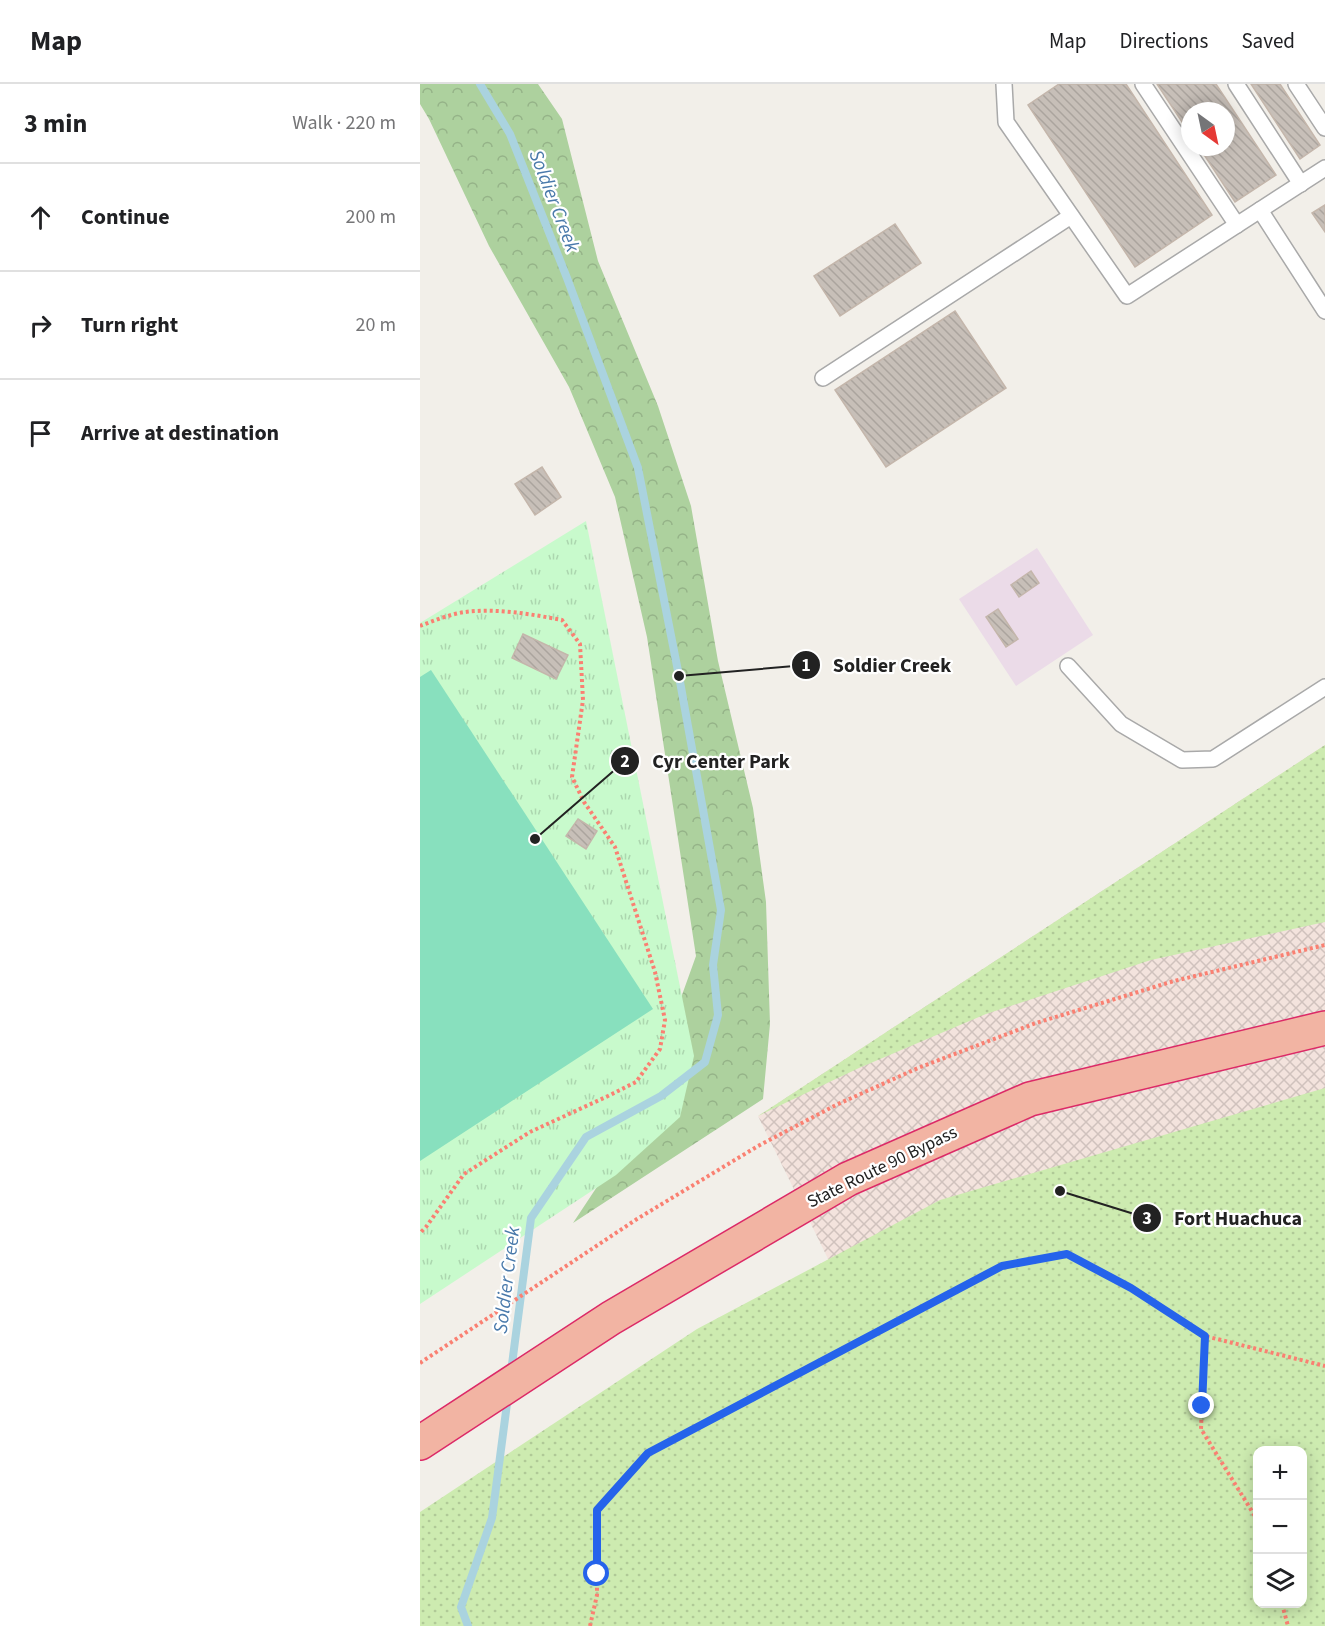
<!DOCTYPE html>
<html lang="en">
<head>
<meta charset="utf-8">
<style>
  body { margin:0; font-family:"Source Sans 3",sans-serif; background:#f6f6f6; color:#202124 }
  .controls { position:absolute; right:18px; bottom:18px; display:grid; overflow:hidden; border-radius:12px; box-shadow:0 3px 15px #0003 }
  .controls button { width:54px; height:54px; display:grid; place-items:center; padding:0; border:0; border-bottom:2px solid #e0e0e0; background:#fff; color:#202124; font:30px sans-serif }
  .compass { position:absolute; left:761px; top:18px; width:54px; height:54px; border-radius:50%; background:#fff; box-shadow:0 3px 15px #0003; rotate:147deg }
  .stop { position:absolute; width:18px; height:18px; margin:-14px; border:4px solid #2563eb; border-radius:50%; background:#fff }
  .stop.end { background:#2563eb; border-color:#fff; box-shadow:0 2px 6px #0008 }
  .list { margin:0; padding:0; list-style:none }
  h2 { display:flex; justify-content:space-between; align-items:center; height:78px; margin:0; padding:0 24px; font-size:26px }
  h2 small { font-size:20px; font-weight:400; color:#757577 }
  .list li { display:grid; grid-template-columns:39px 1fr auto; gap:18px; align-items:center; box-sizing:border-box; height:108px; padding:0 24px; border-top:2px solid #e0e0e0 }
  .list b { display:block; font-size:22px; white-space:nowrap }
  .list em { font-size:20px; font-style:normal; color:#757577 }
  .icon { flex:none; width:33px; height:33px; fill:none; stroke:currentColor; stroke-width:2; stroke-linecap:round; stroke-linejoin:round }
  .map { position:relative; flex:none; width:905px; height:1542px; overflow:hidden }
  header { display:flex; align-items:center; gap:36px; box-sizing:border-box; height:84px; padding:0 30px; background:#fff; border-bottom:2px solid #e0e0e0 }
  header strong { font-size:28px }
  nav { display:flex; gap:33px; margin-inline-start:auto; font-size:21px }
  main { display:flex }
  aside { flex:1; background:#fff }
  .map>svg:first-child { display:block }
  .industrial { fill:#ebdbe8 }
  .military { fill:url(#military-cross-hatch); fill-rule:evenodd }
  .grass { fill:url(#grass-dots); fill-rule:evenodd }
  .forest { fill:url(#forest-crowns) }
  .park { fill:url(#park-tufts) }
  .pitch { fill:#88e0be }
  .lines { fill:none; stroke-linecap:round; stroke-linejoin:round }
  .stream { stroke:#aad3df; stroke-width:8 }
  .building { fill:url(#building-back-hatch); stroke:#c4b6ab; stroke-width:1.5 }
  .service-casing { stroke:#a9a9a9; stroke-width:18 }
  .trunk-casing { stroke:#dc2a67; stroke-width:36 }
  .path { stroke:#fa8072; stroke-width:4; stroke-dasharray:3 3; stroke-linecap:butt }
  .service { stroke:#fff; stroke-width:15 }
  .trunk { stroke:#f2b4a3; stroke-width:33 }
  .route { stroke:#2563eb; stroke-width:8 }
  .labels { text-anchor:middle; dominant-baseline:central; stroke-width:4.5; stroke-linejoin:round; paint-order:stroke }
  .street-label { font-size:18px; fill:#222; stroke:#fff }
  .water-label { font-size:20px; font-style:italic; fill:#4a7aab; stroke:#fff }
  .leader { fill:none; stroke:#222; stroke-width:2 }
  .callout-dot { fill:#222; stroke:#fff; stroke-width:2 }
  .mark-label { font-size:18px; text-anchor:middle; font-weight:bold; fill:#fff }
  .callout-label { font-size:20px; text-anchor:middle; font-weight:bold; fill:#222; stroke:#fff; stroke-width:4.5; stroke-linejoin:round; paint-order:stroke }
</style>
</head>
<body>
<header>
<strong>Map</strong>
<nav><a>Map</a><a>Directions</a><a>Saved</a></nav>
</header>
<main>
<aside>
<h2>3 min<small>Walk · 220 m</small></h2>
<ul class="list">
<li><svg class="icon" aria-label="ahead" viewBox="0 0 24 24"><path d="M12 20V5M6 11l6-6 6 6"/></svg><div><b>Continue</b></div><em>200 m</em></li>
<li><svg class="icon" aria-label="right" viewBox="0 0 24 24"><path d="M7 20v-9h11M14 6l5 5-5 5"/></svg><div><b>Turn right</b></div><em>20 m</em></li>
<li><svg class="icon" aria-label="arrive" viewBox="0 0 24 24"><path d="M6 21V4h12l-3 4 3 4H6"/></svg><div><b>Arrive at destination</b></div></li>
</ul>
</aside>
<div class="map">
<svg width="905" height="1542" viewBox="0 0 905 1542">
  <defs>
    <pattern id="military-cross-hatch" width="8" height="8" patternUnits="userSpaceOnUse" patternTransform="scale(1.5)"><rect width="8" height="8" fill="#f3e3dd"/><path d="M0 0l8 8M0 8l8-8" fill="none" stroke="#d0c2bd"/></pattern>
    <pattern id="grass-dots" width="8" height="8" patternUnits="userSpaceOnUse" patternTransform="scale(1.5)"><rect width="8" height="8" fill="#cdebb0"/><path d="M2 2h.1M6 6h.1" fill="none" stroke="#b0c997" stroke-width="1.8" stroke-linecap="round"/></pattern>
    <pattern id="forest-crowns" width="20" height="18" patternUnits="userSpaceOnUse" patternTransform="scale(1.5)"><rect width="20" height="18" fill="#add19e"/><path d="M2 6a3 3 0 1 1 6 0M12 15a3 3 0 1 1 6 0" fill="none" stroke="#95b388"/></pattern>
    <pattern id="park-tufts" width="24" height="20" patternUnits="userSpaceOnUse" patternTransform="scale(1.5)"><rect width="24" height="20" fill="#c8facc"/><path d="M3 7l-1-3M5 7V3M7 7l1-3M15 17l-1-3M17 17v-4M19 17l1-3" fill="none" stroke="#acd6af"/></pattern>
    <pattern id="building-back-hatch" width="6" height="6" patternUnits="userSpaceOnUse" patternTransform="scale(1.5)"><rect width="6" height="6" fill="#c7bfb8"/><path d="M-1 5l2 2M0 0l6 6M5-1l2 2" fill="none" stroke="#aba49e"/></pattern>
  </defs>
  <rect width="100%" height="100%" fill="#f2efe9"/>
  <polygon class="industrial" points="617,464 673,551 596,602 539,515"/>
  <path class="military" d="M905 661V1542H0L411 1181 338 1032ZM838 1366H882V1520H838Z"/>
  <g class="grass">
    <polygon points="905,661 905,838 731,876 566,930 439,984 338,1032"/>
    <path d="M905 1004V1542H0V1428L277 1245 520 1116ZM838 1366H882V1520H838Z"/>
  </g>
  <polygon class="forest" points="0,0 118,0 142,35 178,177 238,322 271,422 298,577 333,724 346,818 350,940 343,1015 153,1139 212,1050 276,872 227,553 195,413 149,303 69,162 9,35 0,20"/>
  <polygon class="park" points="166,437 274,972 260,1033 196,1091 0,1220 0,539"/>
  <polygon class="pitch" points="11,586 233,925 0,1077 0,593"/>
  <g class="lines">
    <g class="stream">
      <polyline points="60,0 90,50 147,194 218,384 259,592 301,826 293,881 298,931 285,978 241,1012 166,1053 111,1134 91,1288"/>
      <polyline points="48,1542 41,1523 72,1434 88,1312"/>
    </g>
  </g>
  <g class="building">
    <polygon points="639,0 706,0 792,131 715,183 608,21"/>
    <polygon points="737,0 796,0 856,91 815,118 779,63 806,63 806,27 770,27 770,50"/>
    <polygon points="831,0 860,0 900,61 880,75"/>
    <polygon points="905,121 905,148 892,129"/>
    <polygon points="475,140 501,179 420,232 394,192"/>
    <polygon points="535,227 586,304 466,383 415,306"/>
    <polygon points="122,383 141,413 115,431 95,400"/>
    <polygon points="611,487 619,499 599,513 591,501"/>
    <polygon points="578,525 598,555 586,563 566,533"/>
    <polygon points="103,550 148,571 136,595 92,574"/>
    <polygon points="158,735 177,747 166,765 146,752"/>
  </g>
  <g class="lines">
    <defs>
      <g id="service">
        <polyline points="584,0 586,38 707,212 905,84"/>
        <polyline points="723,0 817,141"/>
        <polyline points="816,0 881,100"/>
        <polyline points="876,0 905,44"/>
        <polyline points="840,126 905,227"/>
        <polyline points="403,294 651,132"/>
        <polyline points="648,582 701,640 762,676 793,675 905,603"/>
      </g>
      <polyline id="trunk" points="0,1359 191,1234 428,1095 610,1015 905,944"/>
    </defs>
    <use href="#service" class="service-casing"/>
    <use href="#trunk" class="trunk-casing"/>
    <g class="path">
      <path d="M0 542C13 537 30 530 45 528 77 524 110 530 142 536L160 560 163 616 152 693 164 718 195 763 235 888 245 936 240 965 216 998 188 1012 110 1048 44 1090 6 1143 0 1149"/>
      <polyline points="785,1252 781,1345 838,1437"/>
      <polyline points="0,1279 217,1135 338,1062 416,1021 498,984 616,939 754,897 905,861"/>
      <polyline points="862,1520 868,1542"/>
      <polyline points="170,1542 177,1511 177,1426 228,1369 582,1182 647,1170 711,1204 785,1252 905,1282"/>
    </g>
    <use href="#service" class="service"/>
    <use href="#trunk" class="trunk"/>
  </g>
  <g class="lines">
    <polyline class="route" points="177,1490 177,1426 228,1369 582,1182 647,1170 711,1204 785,1252 782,1322"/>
  </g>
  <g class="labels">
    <g class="street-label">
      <text transform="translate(462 1083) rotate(-26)">State Route 90 Bypass</text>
    </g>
    <g class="water-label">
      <text transform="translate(134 117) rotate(69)">Soldier Creek</text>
      <text transform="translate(87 1196) rotate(-83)">Soldier Creek</text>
    </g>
  </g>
  <path class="leader" d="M259 592L386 581M115 755L205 677M640 1107L727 1134"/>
  <g class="callout-dot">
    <circle cx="259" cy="592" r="6"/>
    <circle cx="115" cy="755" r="6"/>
    <circle cx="640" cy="1107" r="6"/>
    <circle cx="386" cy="581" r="15"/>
    <circle cx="205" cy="677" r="15"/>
    <circle cx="727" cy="1134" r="15"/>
  </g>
  <g class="mark-label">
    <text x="386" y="587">1</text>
    <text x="205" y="683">2</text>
    <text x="727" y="1140">3</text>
  </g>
  <g class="callout-label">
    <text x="472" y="588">Soldier Creek</text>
    <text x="301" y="684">Cyr Center Park</text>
    <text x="818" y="1141">Fort Huachuca</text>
  </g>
</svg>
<div class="controls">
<button>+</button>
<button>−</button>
<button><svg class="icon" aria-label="layers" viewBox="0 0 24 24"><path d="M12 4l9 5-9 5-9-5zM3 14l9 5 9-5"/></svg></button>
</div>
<svg class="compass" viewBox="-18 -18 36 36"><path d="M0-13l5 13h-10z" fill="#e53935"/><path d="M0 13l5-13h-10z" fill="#757577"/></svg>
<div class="stop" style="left:177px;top:1490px"></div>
<div class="stop end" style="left:782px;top:1322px"></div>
</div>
</main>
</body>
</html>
